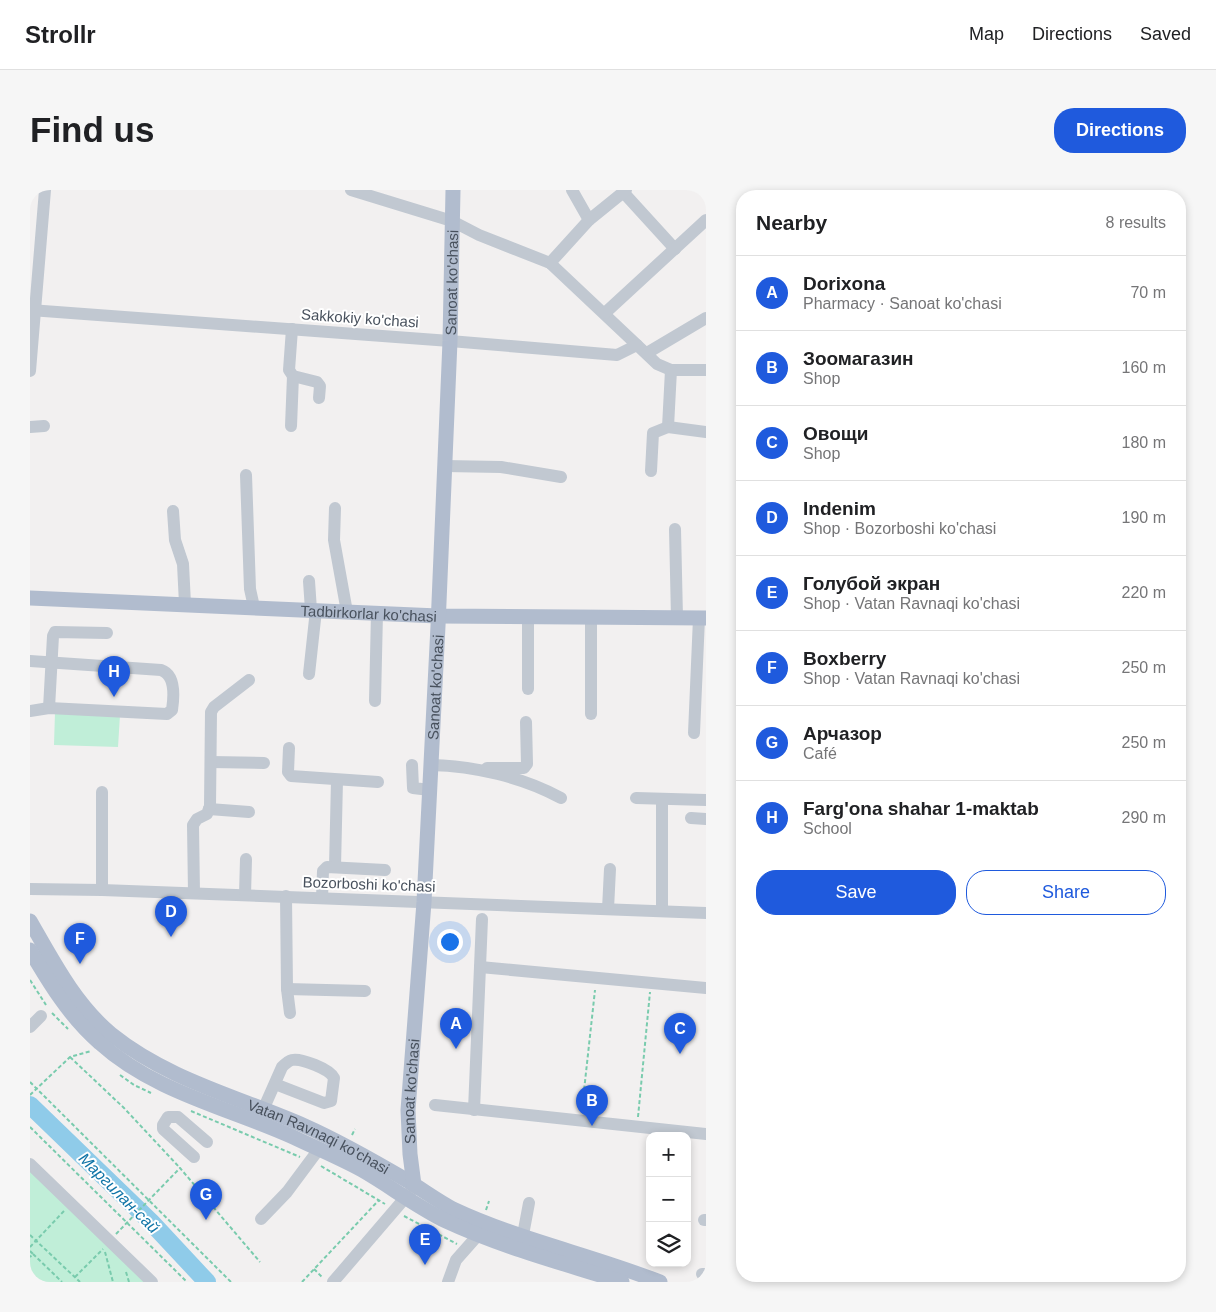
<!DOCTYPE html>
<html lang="en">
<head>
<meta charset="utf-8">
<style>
  body { margin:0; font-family:Arial,sans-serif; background:#f6f6f6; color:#202124 }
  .controls { position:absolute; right:15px; bottom:15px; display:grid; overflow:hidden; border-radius:10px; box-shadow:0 2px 8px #0003 }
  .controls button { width:45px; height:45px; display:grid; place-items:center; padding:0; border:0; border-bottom:1px solid #e0e0e0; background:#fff; color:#202124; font:25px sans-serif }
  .you { position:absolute; left:419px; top:751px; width:18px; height:18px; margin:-12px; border:4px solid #fff; border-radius:50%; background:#1a73e8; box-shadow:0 0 0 8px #1a73e833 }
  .badge { display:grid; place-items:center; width:32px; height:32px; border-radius:50%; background:#1f5add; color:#fff; font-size:16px; font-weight:700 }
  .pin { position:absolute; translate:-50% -41px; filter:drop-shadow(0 1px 2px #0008) }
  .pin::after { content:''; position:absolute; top:26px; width:18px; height:15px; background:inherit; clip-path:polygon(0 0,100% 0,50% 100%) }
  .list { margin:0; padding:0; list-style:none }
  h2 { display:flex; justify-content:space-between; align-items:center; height:65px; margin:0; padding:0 20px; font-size:21px }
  h2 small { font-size:16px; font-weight:400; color:#757577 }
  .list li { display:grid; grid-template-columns:32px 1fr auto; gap:15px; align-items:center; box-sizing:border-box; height:75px; padding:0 20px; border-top:1px solid #e0e0e0 }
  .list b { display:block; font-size:19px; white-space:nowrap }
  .list p { margin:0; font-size:16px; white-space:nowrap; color:#757577 }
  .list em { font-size:16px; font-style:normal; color:#757577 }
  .actions { display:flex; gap:10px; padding:15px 20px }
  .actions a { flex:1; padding:11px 0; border:1px solid #1f5add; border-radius:20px; text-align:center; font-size:18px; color:#1f5add }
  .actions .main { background:#1f5add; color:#fff }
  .icon { flex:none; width:28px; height:28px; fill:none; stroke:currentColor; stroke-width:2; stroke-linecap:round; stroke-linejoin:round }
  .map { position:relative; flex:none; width:676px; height:1092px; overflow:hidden; border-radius:20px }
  header { display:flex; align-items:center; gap:30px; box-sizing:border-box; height:70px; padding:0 25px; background:#fff; border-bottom:1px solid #e0e0e0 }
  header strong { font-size:24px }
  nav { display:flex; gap:28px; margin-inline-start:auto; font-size:18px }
  .intro { display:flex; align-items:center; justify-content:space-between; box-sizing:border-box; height:120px; padding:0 30px }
  h1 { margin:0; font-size:35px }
  .button { padding:12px 22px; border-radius:20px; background:#1f5add; color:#fff; font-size:18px; font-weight:700 }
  main { display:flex; gap:30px; padding:0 30px }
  aside { flex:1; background:#fff; border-radius:20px; box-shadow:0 2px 8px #0003 }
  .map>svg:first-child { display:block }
  .green { fill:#c0eed8 }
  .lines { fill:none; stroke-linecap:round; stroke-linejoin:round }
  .river { stroke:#8fcbe9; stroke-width:18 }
  .path { stroke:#79cbad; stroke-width:2; stroke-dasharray:4 2.5; stroke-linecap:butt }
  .minor { stroke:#c1c8d1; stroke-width:12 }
  .major { stroke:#b1bcce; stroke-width:15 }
  .labels { text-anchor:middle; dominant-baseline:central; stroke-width:4; stroke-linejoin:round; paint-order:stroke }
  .street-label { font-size:15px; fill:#48515d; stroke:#fff }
  .water-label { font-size:16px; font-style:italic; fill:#1175a7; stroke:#fff }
</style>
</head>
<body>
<header>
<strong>Strollr</strong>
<nav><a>Map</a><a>Directions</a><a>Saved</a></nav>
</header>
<div class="intro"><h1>Find us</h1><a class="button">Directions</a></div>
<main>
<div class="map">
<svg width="676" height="1092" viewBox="0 0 676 1092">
  <rect width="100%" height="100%" fill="#f2f0f0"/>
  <g class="green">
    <polygon points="25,522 90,525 88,557 24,555"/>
    <polygon points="0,974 118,1092 0,1092"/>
  </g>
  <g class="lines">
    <polyline class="river" points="0,915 121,1032 177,1092"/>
    <g class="path">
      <polyline points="0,790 16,815"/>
      <polyline points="22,823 38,839"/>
      <polyline points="40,867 94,918 150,978"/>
      <polyline points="90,885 104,895 121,903"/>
      <polyline points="0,892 201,1092"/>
      <polyline points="0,905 40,867 61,861"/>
      <polyline points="552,919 565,800"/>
      <polyline points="161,921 270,967"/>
      <polyline points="608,927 620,802"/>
      <polyline points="0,937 157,1092"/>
      <polyline points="322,945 325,939"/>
      <polyline points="291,976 355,1014"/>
      <polyline points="456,1020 459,1011"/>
      <polyline points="374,1026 427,1054"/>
      <polyline points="86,1044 150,978 230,1072"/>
      <polyline points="0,1045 50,1092"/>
      <polyline points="0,1057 34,1021"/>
      <polyline points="0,1061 3,1064 0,1067"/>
      <polyline points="75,1062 83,1092"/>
      <polyline points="3,1064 32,1092"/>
      <polyline points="284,1079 293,1088"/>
      <polyline points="96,1082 99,1092"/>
      <polyline points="0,1084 8,1092"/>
      <polyline points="45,1087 73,1059"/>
      <polyline points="272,1092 349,1010"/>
    </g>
    <g class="minor">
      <polyline points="321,0 422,31 449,45 520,73 607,155"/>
      <polyline points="542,0 559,30"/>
      <polyline points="593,2 645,59"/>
      <polyline points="520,73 559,30 596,0"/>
      <polyline points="0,120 420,151 587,165 607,155 627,174 641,180 676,180"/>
      <polyline points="575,123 676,30"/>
      <polyline points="262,139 259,180 263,186 287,192 290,196 289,208"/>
      <polyline points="617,163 676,128"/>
      <polyline points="641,180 638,237 676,242"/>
      <polyline points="0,181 15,0"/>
      <polyline points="261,236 263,186"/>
      <polyline points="0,237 14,236"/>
      <polyline points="415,276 471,277 531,287"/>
      <polyline points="621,281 623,243 638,237"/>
      <polyline points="216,285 220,399 224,417"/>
      <polyline points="305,318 304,350 317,422"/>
      <polyline points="143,321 145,350 153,374 155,414"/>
      <polyline points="645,339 647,428"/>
      <polyline points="279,391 281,420"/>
      <polyline points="561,428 561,524"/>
      <path d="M0 471 131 480C146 485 144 507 142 520L137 524 19 518 0 521"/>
      <polyline points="279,484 286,420"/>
      <polyline points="498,499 498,427"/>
      <polyline points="345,511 347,423"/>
      <polyline points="19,518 23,446 25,442 77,443"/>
      <polyline points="664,543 669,428"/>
      <polyline points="259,558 258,582 261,586 348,592"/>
      <polyline points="181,572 234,573"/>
      <polyline points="382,575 383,598 400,600"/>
      <path d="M401 575C444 576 493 587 531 608"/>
      <polyline points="457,578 494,578 497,574 496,532"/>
      <polyline points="606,608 676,610"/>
      <polyline points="632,609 632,721"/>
      <polyline points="179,619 219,622"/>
      <polyline points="661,628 676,629"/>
      <polyline points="305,677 307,590"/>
      <polyline points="0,699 72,700 676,723"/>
      <polyline points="72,700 72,602"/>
      <polyline points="164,703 163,635 167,629 177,624 180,616 181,522 184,517 219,490"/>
      <polyline points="215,705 216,669"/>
      <polyline points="256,706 257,799 260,823"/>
      <polyline points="292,708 293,681 297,677 355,680"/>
      <polyline points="578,719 580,679"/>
      <polyline points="450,777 676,798"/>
      <polyline points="257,799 335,801"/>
      <polyline points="0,837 11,826"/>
      <polyline points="405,915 676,944"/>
      <path d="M233 920 252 877C255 874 258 871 262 870 271 868 300 879 304 888L301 911 294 913 245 894"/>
      <polyline points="444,920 452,729"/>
      <polyline points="164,967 133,939 133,935 138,927 148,927 177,952"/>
      <polyline points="0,974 122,1092"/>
      <polyline points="231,1029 257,1002 289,959"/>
      <polyline points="674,1030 676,1030"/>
      <polyline points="493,1045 499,1013"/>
      <polyline points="672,1084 676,1084"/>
      <polyline points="303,1092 381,1001"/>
      <polyline points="418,1092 426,1070 449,1044"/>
    </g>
    <g class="major">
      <path id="s1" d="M0 408 408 426 676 428"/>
      <path id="s2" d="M0 731C23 771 45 814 81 844 138 890 209 907 275 936 311 952 344 971 378 991 393 1000 408 1011 423 1019 489 1050 562 1065 630 1092"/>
      <path d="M0 760C20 794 40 827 70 853 124 902 199 918 263 947 286 958 310 968 332 980 360 996 387 1017 416 1031 472 1057 533 1073 592 1092"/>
      <path id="s3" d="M384 995 380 964 378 920 394 712 408 436 420 151 423 0"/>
    </g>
  </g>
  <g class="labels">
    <g class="street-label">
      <text stroke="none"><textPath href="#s3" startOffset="904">Sanoat ko'chasi</textPath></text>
      <text transform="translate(330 128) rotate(4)">Sakkokiy ko'chasi</text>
      <text stroke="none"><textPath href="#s1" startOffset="339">Tadbirkorlar ko'chasi</textPath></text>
      <text stroke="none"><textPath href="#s3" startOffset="499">Sanoat ko'chasi</textPath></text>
      <text transform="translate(339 694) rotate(2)">Bozorboshi ko'chasi</text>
      <text stroke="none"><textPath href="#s3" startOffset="94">Sanoat ko'chasi</textPath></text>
      <text stroke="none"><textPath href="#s2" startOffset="372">Vatan Ravnaqi ko'chasi</textPath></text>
    </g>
    <g class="water-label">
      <text transform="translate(89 1003) rotate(45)">Маргилан-сай</text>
    </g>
  </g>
</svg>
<div class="controls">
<button>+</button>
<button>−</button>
<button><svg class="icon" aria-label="layers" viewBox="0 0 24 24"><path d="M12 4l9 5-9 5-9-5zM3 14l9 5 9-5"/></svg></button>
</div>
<div class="you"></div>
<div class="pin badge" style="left:426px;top:859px">A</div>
<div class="pin badge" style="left:562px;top:936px">B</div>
<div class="pin badge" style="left:650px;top:864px">C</div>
<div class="pin badge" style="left:141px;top:747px">D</div>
<div class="pin badge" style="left:395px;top:1075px">E</div>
<div class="pin badge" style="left:50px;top:774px">F</div>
<div class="pin badge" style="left:176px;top:1030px">G</div>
<div class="pin badge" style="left:84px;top:507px">H</div>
</div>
<aside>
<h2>Nearby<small>8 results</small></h2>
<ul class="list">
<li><span class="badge">A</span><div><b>Dorixona</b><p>Pharmacy · Sanoat ko'chasi</p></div><em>70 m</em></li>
<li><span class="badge">B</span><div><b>Зоомагазин</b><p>Shop</p></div><em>160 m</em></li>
<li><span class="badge">C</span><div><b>Овощи</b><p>Shop</p></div><em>180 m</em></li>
<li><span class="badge">D</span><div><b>Indenim</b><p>Shop · Bozorboshi ko'chasi</p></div><em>190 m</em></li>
<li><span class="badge">E</span><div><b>Голубой экран</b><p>Shop · Vatan Ravnaqi ko'chasi</p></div><em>220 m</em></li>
<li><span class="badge">F</span><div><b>Boxberry</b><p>Shop · Vatan Ravnaqi ko'chasi</p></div><em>250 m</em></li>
<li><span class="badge">G</span><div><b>Арчазор</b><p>Café</p></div><em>250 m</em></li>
<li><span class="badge">H</span><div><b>Farg'ona shahar 1-maktab</b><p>School</p></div><em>290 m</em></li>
</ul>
<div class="actions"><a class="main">Save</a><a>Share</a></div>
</aside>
</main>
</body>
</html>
